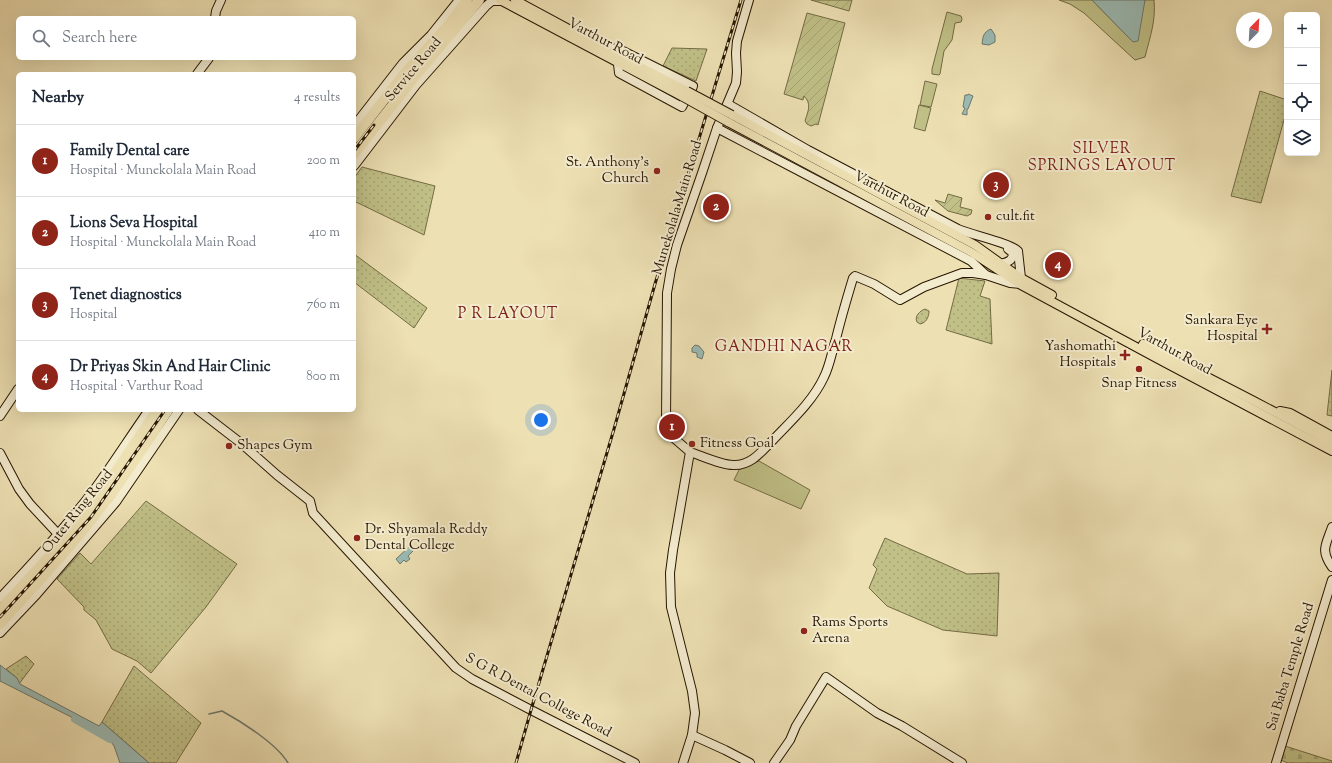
<!DOCTYPE html>
<html lang="en">
<head>
<meta charset="utf-8">
<style>
  body { margin:0; font-family:"Sorts Mill Goudy",serif; background:#f2f2f3; color:#1f2937 }
  .controls { position:absolute; right:12px; top:12px; display:grid; overflow:hidden; border-radius:6px; box-shadow:0 4px 16px #0002 }
  .controls button { width:36px; height:36px; display:grid; place-items:center; padding:0; border:0; border-bottom:1px solid #e0e1e3; background:#fff; color:#1f2937; font:20px sans-serif }
  .compass { position:absolute; left:1236px; top:12px; width:36px; height:36px; border-radius:50%; background:#fff; box-shadow:0 4px 16px #0002; rotate:24deg }
  .you { position:absolute; left:541px; top:420px; width:14px; height:14px; margin:-10px; border:3px solid #fff; border-radius:50%; background:#1a73e8; box-shadow:0 0 0 6px #1a73e833 }
  .badge { display:grid; place-items:center; width:26px; height:26px; border-radius:50%; background:#8f2418; color:#fff; font-size:13px; font-weight:700 }
  .pin { position:absolute; translate:-50% -50%; border:2px solid #fff; box-shadow:0 1px 4px #0006 }
  .list { margin:0; padding:0; list-style:none }
  h2 { display:flex; justify-content:space-between; align-items:center; height:52px; margin:0; padding:0 16px; font-size:17px }
  h2 small { font-size:13px; font-weight:400; color:#747a83 }
  .list li { display:grid; grid-template-columns:26px 1fr auto; gap:12px; align-items:center; box-sizing:border-box; height:72px; padding:0 16px; border-top:1px solid #e0e1e3 }
  .list b { display:block; font-size:15px; white-space:nowrap }
  .list p { margin:0; font-size:13px; white-space:nowrap; color:#747a83 }
  .list em { font-size:13px; font-style:normal; color:#747a83 }
  .icon { flex:none; width:22px; height:22px; fill:none; stroke:currentColor; stroke-width:2; stroke-linecap:round; stroke-linejoin:round }
  .map { position:relative; flex:none; width:1332px; height:763px; overflow:hidden }
  .search { position:absolute; background:#fff; box-shadow:0 4px 16px #0002; left:16px; top:16px; width:340px; height:44px; display:flex; align-items:center; gap:10px; box-sizing:border-box; padding:0 14px; border-radius:6px; color:#747a83; font-size:15px }
  .panel { position:absolute; background:#fff; box-shadow:0 4px 16px #0002; left:16px; top:72px; width:340px; height:340px; border-radius:6px }
  .map>svg:first-child { display:block }
  .grass { fill:url(#grass-dots); stroke:#746b44 }
  .cemetery { fill:url(#cemetery-stones); stroke:#746b44 }
  .park { fill:#c0c087; stroke:#746b44 }
  .garden { fill:url(#garden-furrows); stroke:#746b44 }
  .water { fill:#9bbbb5; stroke:#6d796d }
  .lines { fill:none; stroke-linecap:round; stroke-linejoin:round }
  .stream { stroke:#6d796d; stroke-width:1.5 }
  .river { stroke:#9bbbb5; stroke-width:8 }
  .secondary-casing { stroke:#271600; stroke-width:10 }
  .primary-casing { stroke:#271600; stroke-width:10 }
  .highway-casing { stroke:#271600; stroke-width:12 }
  .secondary { stroke:#f3ebce; stroke-width:8 }
  .primary { stroke:#ede0b3; stroke-width:8 }
  .highway { stroke:#ede0b3; stroke-width:10 }
  .rail-casing { stroke:#271600; stroke-width:3 }
  .rail { stroke:#f3ebce; stroke-width:1.5; stroke-dasharray:4.5; stroke-linecap:butt }
  .primary-bridge-casing { stroke:#271600; stroke-width:10; stroke-linecap:butt }
  .primary-bridge { stroke:#ede0b3; stroke-width:8 }
  .poi-dot { fill:#8f2418; stroke:#f3ebce; stroke-width:1.5 }
  .labels { text-anchor:middle; dominant-baseline:central; stroke-width:4; stroke-linejoin:round; paint-order:stroke }
  .street-label { font-size:14px; fill:#271600; stroke:#f3ebce }
  .poi-label { font-size:14px; fill:#271600; stroke:#f3ebce; text-anchor:start }
  .neighbourhood-label { font-size:15px; letter-spacing:1px; fill:#7a1f14; stroke:#f3ebce }
</style>
</head>
<body>
<div class="map">
<svg width="1332" height="763" viewBox="0 0 1332 763">
  <defs>
    <pattern id="grass-dots" width="8" height="8" patternUnits="userSpaceOnUse"><rect width="8" height="8" fill="#c0c087"/><path d="M2 2h.1M6 6h.1" fill="none" stroke="#a5a473" stroke-width="1.8" stroke-linecap="round"/></pattern>
    <pattern id="cemetery-stones" width="16" height="16" patternUnits="userSpaceOnUse"><rect width="16" height="16" fill="#c0c087"/><path d="M2 7V4a2 2 0 0 1 4 0v3zM10 15v-3a2 2 0 0 1 4 0v3z" fill="#a5a473"/></pattern>
    <pattern id="garden-furrows" width="10" height="10" patternUnits="userSpaceOnUse"><rect width="10" height="10" fill="#c0c087"/><path d="M-1 1l2-2M0 10L10 0M9 11l2-2" fill="none" stroke="#a5a473"/></pattern>
  </defs>
  <rect width="100%" height="100%" fill="#ede0b3"/>
  <filter id="stains"><feTurbulence type="fractalNoise" baseFrequency=".005" numOctaves="4"/><feColorMatrix values="0 0 0 0 .2 0 0 0 0 .09 0 0 0 0 .02 0 0 0 .5 -.17"/></filter>
  <radialGradient id="worn" r=".72"><stop offset=".6" stop-color="#630" stop-opacity="0"/><stop offset="1" stop-color="#630" stop-opacity=".3"/></radialGradient>
  <g class="grass">
    <polygon points="672,48 707,49 696,81 663,66"/>
    <polygon points="1260,91 1287,100 1287,109 1261,203 1231,196"/>
    <polygon points="362,167 435,186 424,235 354,201 354,178"/>
    <polygon points="354,254 427,308 414,328 354,282"/>
    <polygon points="959,278 985,281 980,296 990,299 992,344 946,330"/>
    <path d="M925 309 929 311C929 317 926 323 920 324L917 322C914 316 920 311 925 309Z"/>
    <polygon points="1332,370 1332,416 1327,415"/>
    <polygon points="146,501 237,564 206,607 151,673 137,661 112,649 96,620 84,610 84,607 57,579 80,553 91,564"/>
    <polygon points="885,538 967,574 999,573 997,636 943,630 887,606 869,588 877,569 873,565"/>
    <polygon points="26,656 34,664 19,684 17,678 6,669"/>
    <polygon points="134,666 201,723 176,763 149,763 102,722"/>
  </g>
  <polygon class="cemetery" points="1285,746 1332,761 1332,763 1288,763 1281,760"/>
  <g class="park">
    <path d="M1059 0H1092L1133 42 1145 0H1154C1156 21 1150 37 1145 57L1135 60 1084 13 1070 4Z"/>
    <polygon points="947,12 961,16 962,19 961,22 955,23 952,40 944,51 940,74 939,75 932,74 932,69"/>
    <polygon points="925,81 937,84 931,107 920,105"/>
    <polygon points="919,105 931,108 925,131 914,128"/>
    <polygon points="759,461 810,490 801,509 734,480 740,468"/>
  </g>
  <g class="garden">
    <polygon points="811,0 852,0 849,11"/>
    <path d="M807 13 845 23 818 125 816 124 811 126 807 124 805 121C808 111 812 104 804 96L803 100 784 94Z"/>
    <polygon points="948,194 962,198 960,207 972,210 971,214 967,216 948,211 935,200 945,203"/>
  </g>
  <g class="water">
    <polygon points="1092,0 1145,0 1138,41 1133,42"/>
    <path d="M991 29 995 35V42L989 45 982 44C983 37 983 32 991 29Z"/>
    <polygon points="968,94 973,96 968,109 967,109 967,115 962,114 965,108 963,107 965,95 968,95"/>
    <polygon points="695,345 699,346 704,352 702,359 697,357 697,353 692,352 692,348"/>
    <polygon points="410,546 414,550 408,556 410,559 406,562 404,560 400,564 396,559"/>
    <polygon points="0,665 17,678 20,684 99,726 102,722 149,763 120,763 114,746 109,739 91,727 0,681"/>
  </g>
  <g class="lines">
    <path class="stream" d="M209 714 222 711C242 722 277 744 288 763"/>
    <polyline class="river" points="75,719 110,739"/>
    <defs>
      <g id="secondary">
        <polyline points="215,18 216,11 221,0"/>
        <polyline points="602,47 617,49 623,51 693,86 692,89"/>
        <polyline points="618,64 619,73 682,107 684,103"/>
        <polyline points="197,74 209,58"/>
        <path d="M728 104 808 150 958 229C972 235 1010 243 1018 251L1021 278"/>
        <polyline points="354,126 403,63 431,35 459,0"/>
        <polyline points="717,128 971,261 986,275 1010,283 1021,284"/>
        <polyline points="354,166 416,85 486,6 492,1 501,1"/>
        <path d="M1001 264C1007 262 1013 261 1013 253L1008 249"/>
        <polyline points="198,410 242,444 277,475 310,501 313,513 456,668 472,679 531,710 635,763"/>
        <polyline points="0,416 18,389"/>
        <path d="M690 452C702 456 721 465 733 465 751 466 762 451 773 440 791 421 813 401 824 377 830 365 832 351 836 339 841 318 847 298 853 278L855 276 874 284 900 300 924 287 962 273H973L986 275"/>
        <polyline points="0,453 19,489 30,504 58,534"/>
        <path d="M1332 527C1326 545 1320 550 1332 567"/>
        <path d="M0 598C33 563 65 528 94 490 113 464 130 437 149 410"/>
        <polyline points="0,633 37,594 116,502 179,410"/>
        <polyline points="692,735 725,750 750,763"/>
        <polyline points="683,763 692,735 695,713 692,691 671,607 670,573 673,550 690,452 668,433 666,421 667,293 671,269 677,245 702,173 717,128 736,83 737,72 736,53 737,41 749,0"/>
        <polyline points="774,763 790,740 796,726 826,677 877,713 902,726 962,763"/>
        <polyline points="1276,763 1332,580"/>
      </g>
      <g id="primary">
        <polyline points="500,0 683,97"/>
        <polyline points="515,0 602,47 687,91"/>
        <polyline points="732,115 975,245 1021,278 1052,295"/>
        <polyline points="728,122 971,252 1021,285 1162,361 1332,451"/>
        <path d="M1143 344C1206 377 1270 408 1332 443"/>
        <polyline points="1280,411 1290,413 1332,436"/>
      </g>
      <g id="highway">
        <polyline points="354,138 404,74 450,23 467,0"/>
        <polyline points="354,154 418,73 479,0"/>
        <polyline points="0,610 70,534 108,483 157,410"/>
        <path d="M0 624C36 584 74 544 106 501 128 472 148 440 168 410"/>
      </g>
    </defs>
    <use href="#secondary" class="secondary-casing"/>
    <use href="#primary" class="primary-casing"/>
    <use href="#highway" class="highway-casing"/>
    <use href="#secondary" class="secondary"/>
    <use href="#primary" class="primary"/>
    <use href="#highway" class="highway"/>
    <defs>
      <g id="rail">
        <polyline points="354,151 374,125"/>
        <polyline points="0,617 91,517 165,410"/>
        <polyline points="516,763 531,710 614,429 655,284 741,0"/>
      </g>
    </defs>
    <use href="#rail" class="rail-casing"/>
    <use href="#rail" class="rail"/>
    <defs>
      <g id="primary-bridge">
        <polyline points="687,91 732,115"/>
        <polyline points="683,97 728,122"/>
      </g>
    </defs>
    <use href="#primary-bridge" class="primary-bridge-casing"/>
    <use href="#primary-bridge" class="primary-bridge"/>
  </g>
  <g class="poi-dot">
    <circle cx="657" cy="171" r="4"/>
    <circle cx="988" cy="217" r="4"/>
    <path d="M1265 323h4v4h4v4h-4v4h-4v-4h-4v-4h4z"/>
    <path d="M1123 349h4v4h4v4h-4v4h-4v-4h-4v-4h4z"/>
    <circle cx="1139" cy="369" r="4"/>
    <circle cx="692" cy="444" r="4"/>
    <circle cx="229" cy="446" r="4"/>
    <circle cx="357" cy="538" r="4"/>
    <circle cx="804" cy="631" r="4"/>
  </g>
  <g class="labels">
    <g class="street-label">
      <text transform="translate(605 42) rotate(28)">Varthur Road</text>
      <text transform="translate(414 70) rotate(-50)">Service Road</text>
      <text transform="translate(891 195) rotate(28)">Varthur Road</text>
      <text transform="translate(678 208) rotate(-73)">Munekolala Main Road</text>
      <text transform="translate(1174 352) rotate(29)">Varthur Road</text>
      <text transform="translate(78 512) rotate(-51)">Outer Ring Road</text>
      <text transform="translate(1291 667) rotate(-73)">Sai Baba Temple Road</text>
      <text transform="translate(538 696) rotate(28)">S G R Dental College Road</text>
    </g>
    <g class="poi-label">
      <text x="649" y="163" text-anchor="end">St. Anthony's<tspan x="649" dy="16">Church</tspan></text>
      <text x="996" y="217">cult.fit</text>
      <text x="1258" y="321" text-anchor="end">Sankara Eye<tspan x="1258" dy="16">Hospital</tspan></text>
      <text x="1116" y="347" text-anchor="end">Yashomathi<tspan x="1116" dy="16">Hospitals</tspan></text>
      <text x="1139" y="384" text-anchor="middle">Snap Fitness</text>
      <text x="700" y="444">Fitness Goal</text>
      <text x="237" y="446">Shapes Gym</text>
      <text x="365" y="530">Dr. Shyamala Reddy<tspan x="365" dy="16">Dental College</tspan></text>
      <text x="812" y="623">Rams Sports<tspan x="812" dy="16">Arena</tspan></text>
    </g>
    <g class="neighbourhood-label">
      <text x="1102" y="149">SILVER<tspan x="1102" dy="17">SPRINGS LAYOUT</tspan></text>
      <text x="508" y="314">P R LAYOUT</text>
      <text x="784" y="347">GANDHI NAGAR</text>
    </g>
  </g>
  <rect width="100%" height="100%" filter="url(#stains)"/>
  <rect width="100%" height="100%" fill="url(#worn)"/>
</svg>
<div class="controls">
<button>+</button>
<button>−</button>
<button><svg class="icon" aria-label="locate" viewBox="0 0 24 24"><circle cx="12" cy="12" r="6"/><path d="M12 2v4M12 18v4M2 12h4M18 12h4"/></svg></button>
<button><svg class="icon" aria-label="layers" viewBox="0 0 24 24"><path d="M12 4l9 5-9 5-9-5zM3 14l9 5 9-5"/></svg></button>
</div>
<svg class="compass" viewBox="-18 -18 36 36"><path d="M0-13l5 13h-10z" fill="#e53935"/><path d="M0 13l5-13h-10z" fill="#747a83"/></svg>
<div class="you"></div>
<div class="pin badge" style="left:672px;top:427px">1</div>
<div class="pin badge" style="left:716px;top:207px">2</div>
<div class="pin badge" style="left:996px;top:185px">3</div>
<div class="pin badge" style="left:1058px;top:265px">4</div>
<div class="search"><svg class="icon" aria-label="search" viewBox="0 0 24 24"><circle cx="10" cy="10" r="6"/><path d="M15 15l6 6"/></svg>Search here</div>
<section class="panel">
<h2>Nearby<small>4 results</small></h2>
<ul class="list">
<li><span class="badge">1</span><div><b>Family Dental care</b><p>Hospital · Munekolala Main Road</p></div><em>200 m</em></li>
<li><span class="badge">2</span><div><b>Lions Seva Hospital</b><p>Hospital · Munekolala Main Road</p></div><em>410 m</em></li>
<li><span class="badge">3</span><div><b>Tenet diagnostics</b><p>Hospital</p></div><em>760 m</em></li>
<li><span class="badge">4</span><div><b>Dr Priyas Skin And Hair Clinic</b><p>Hospital · Varthur Road</p></div><em>800 m</em></li>
</ul>
</section>
</div>
</body>
</html>
